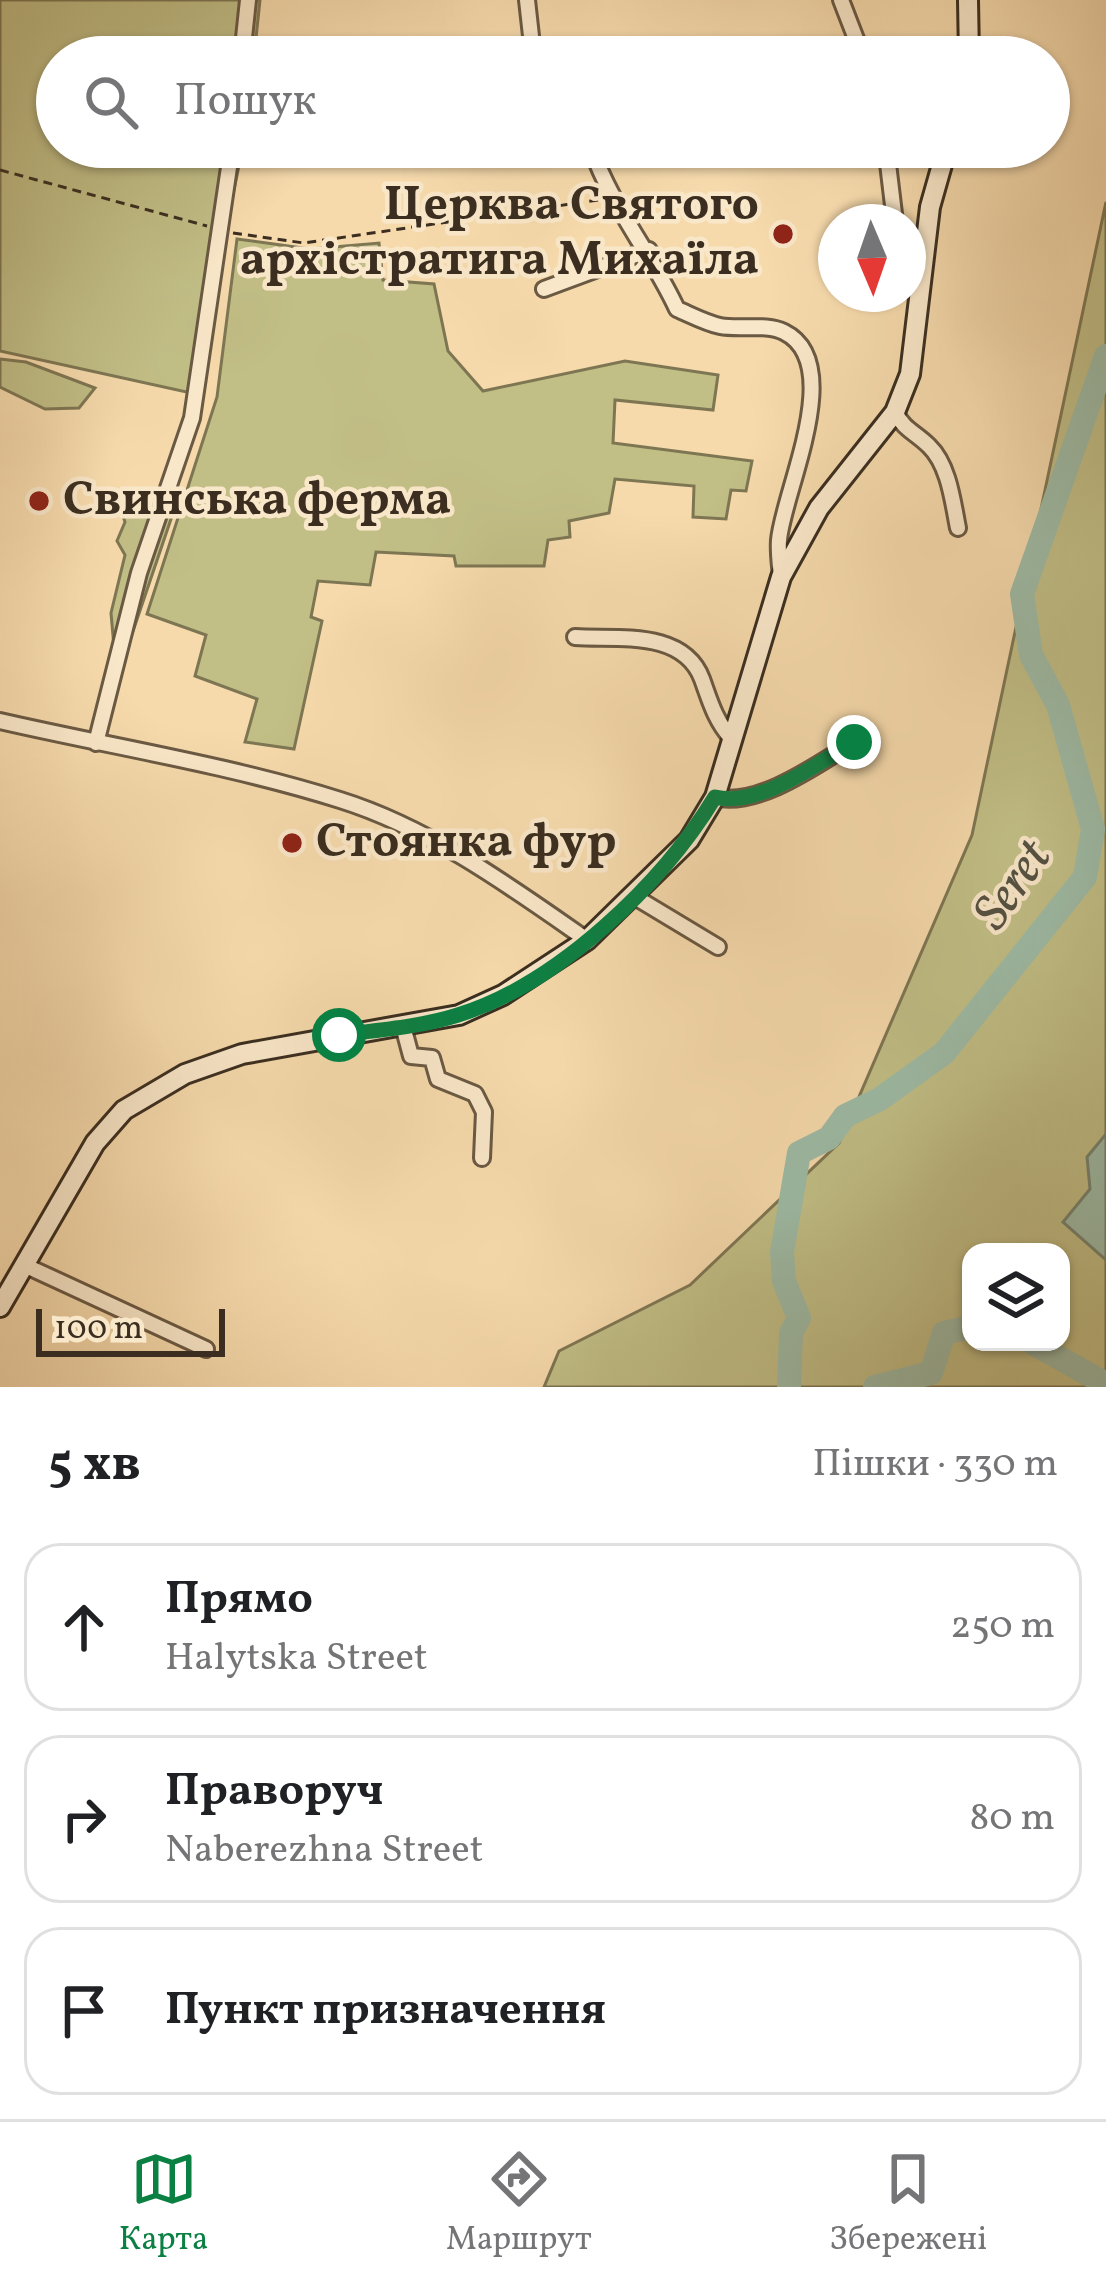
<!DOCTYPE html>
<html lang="uk">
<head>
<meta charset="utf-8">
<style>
  body { margin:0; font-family:Vollkorn,serif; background:#f6f6f6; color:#202124 }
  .controls { position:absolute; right:36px; bottom:36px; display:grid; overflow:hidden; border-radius:24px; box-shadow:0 3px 9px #0004 }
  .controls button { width:108px; height:108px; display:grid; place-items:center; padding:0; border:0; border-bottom:3px solid #e0e0e0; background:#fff; color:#202124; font:60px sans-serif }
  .compass { position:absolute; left:818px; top:204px; width:108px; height:108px; border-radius:50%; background:#fff; box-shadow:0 3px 9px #0004; rotate:178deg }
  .scale { position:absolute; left:36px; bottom:30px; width:189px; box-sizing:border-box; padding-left:12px; border:6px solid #3b2e20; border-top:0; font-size:33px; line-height:42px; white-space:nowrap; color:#3b2e20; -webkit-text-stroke:9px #f9e7c9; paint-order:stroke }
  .stop { position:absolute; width:36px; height:36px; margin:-27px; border:9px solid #0b8043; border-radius:50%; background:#fff }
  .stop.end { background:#0b8043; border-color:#fff; box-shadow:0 3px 12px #0008 }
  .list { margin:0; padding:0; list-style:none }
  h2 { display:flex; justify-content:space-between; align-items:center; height:156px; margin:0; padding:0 48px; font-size:51px }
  h2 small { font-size:39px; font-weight:400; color:#757577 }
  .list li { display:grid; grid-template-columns:78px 1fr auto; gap:36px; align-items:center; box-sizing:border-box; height:168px; margin:0 24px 24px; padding:0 24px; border:3px solid #e0e0e0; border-radius:36px }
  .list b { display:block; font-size:45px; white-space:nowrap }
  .list p { margin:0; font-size:39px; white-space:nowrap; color:#757577 }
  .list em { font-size:39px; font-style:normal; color:#757577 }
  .icon { flex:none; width:66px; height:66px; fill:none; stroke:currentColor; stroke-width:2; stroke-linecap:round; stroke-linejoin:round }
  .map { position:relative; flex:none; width:1106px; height:1387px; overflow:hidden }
  .search { position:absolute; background:#fff; box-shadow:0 3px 9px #0004; left:36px; right:36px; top:36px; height:132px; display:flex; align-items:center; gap:30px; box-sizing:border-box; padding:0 42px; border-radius:66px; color:#757577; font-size:45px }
  .sheet { height:732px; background:#fff }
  nav { display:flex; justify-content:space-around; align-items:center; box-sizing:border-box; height:168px; border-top:3px solid #e0e0e0; background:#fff; font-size:33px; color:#757577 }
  nav a { display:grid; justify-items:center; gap:6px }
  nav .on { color:#0b8043 }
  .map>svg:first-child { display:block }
  .green { fill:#c1be86; stroke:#7e7653; stroke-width:3; fill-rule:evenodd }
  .water { fill:#9dbba6; stroke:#768370; stroke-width:3 }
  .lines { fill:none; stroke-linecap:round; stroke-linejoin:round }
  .river { stroke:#9dbba6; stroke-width:24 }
  .street-casing { stroke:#6a5943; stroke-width:20 }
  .secondary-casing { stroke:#3b2e20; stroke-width:24 }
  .path { stroke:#3b2e20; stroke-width:3; stroke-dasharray:9 6; stroke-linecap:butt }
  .street { stroke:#f9e7c9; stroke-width:14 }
  .secondary { stroke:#f9e7c9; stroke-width:18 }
  .route { stroke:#0b8043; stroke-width:15 }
  .poi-dot { fill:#8f2418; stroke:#f9e7c9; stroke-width:4.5 }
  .labels { text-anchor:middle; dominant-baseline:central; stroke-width:9; stroke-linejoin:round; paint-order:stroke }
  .poi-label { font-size:48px; font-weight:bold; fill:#3b2e20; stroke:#f9e7c9; text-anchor:start }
  .water-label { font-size:51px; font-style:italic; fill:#545142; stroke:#f9e7c9 }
</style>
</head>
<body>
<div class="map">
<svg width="1106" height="1387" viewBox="0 0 1106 1387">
  <rect width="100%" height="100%" fill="#f6daac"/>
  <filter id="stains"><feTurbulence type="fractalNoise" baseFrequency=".00167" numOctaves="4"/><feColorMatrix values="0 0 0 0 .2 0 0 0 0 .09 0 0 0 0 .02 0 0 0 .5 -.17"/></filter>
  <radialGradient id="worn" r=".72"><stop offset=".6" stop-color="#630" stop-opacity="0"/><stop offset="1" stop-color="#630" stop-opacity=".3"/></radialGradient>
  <g class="green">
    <polygon points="0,0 260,0 254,57 57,57 57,147 243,147 191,393 0,351"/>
    <path d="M1106 202V1387H544L559 1351 690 1285 839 1143 972 835ZM971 1252H1061V1342H971Z"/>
    <polygon points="237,239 310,249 379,243 383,280 434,284 448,351 483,391 625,361 718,375 713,410 615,400 613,443 752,461 746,491 731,490 726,519 693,517 694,486 615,479 609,513 569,521 570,537 548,540 544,566 456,566 454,556 376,552 370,585 318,581 311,617 322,621 294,749 245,742 257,699 195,676 206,635 147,614 217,397"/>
    <polygon points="0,359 26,362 95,388 79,408 45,409 0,387"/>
    <polygon points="160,501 170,503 172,516 129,643 114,647 111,613 125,555 117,541 125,522 119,504 147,508"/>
  </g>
  <polygon class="water" points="1106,1134 1106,1260 1063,1222 1090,1189 1087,1157"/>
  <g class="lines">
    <g class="river">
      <polyline points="1031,1342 1106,1384"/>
      <polyline points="789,1387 791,1333 799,1318 784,1281 782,1252 799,1153 829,1138 845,1116 880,1099 944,1053 1085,877 1093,829 1058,705 1031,655 1022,594 1106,356"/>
      <polyline points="875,1387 931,1373 944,1333 971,1327"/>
    </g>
    <defs>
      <g id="street">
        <polyline points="527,0 531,36"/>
        <polyline points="841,0 863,57"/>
        <polyline points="242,57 248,0"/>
        <path d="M591 147C611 206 651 253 677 309 691 315 706 323 720 326 740 330 766 323 784 332 847 363 783 492 779 540 778 552 780 565 781 577"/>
        <polyline points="886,147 895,222"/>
        <polyline points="544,289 649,250"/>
        <path d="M895 412C904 430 915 432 929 446 949 465 953 503 958 528"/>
        <path d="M575 637C617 640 683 629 702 679 710 701 715 720 731 738"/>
        <path d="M0 721C113 747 229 765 340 800 430 828 511 887 587 940"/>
        <polyline points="96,743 139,573 192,418 232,147"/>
        <path d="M715 797C758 808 818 764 854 742"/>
        <polyline points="635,897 718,947"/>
        <polyline points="403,1026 411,1056 432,1058 438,1079 475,1094 484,1112 482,1158"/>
        <polyline points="24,1265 206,1349"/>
      </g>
      <g id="secondary">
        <polyline points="968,0 969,57"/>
        <polyline points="0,1307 95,1143 124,1110 185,1074 242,1054 459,1015 503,995 587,940 689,840 715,797 781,577 819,508 895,412 910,374 930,207 947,147"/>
      </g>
    </defs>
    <use href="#street" class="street-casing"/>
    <use href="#secondary" class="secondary-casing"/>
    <g class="path">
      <polyline points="0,170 207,226"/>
      <polyline points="233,233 304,243 598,200"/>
    </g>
    <use href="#street" class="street"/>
    <use href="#secondary" class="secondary"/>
  </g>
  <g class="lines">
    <path class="route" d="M339 1035C379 1030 420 1027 458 1015 558 984 662 884 715 797 758 808 817 764 854 742"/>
  </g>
  <g class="poi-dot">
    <circle cx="783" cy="234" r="12"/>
    <circle cx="39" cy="501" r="12"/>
    <circle cx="292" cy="843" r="12"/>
  </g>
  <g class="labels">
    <g class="poi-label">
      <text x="759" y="206" text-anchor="end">Церква Святого<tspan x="759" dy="55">архістратига Михаїла</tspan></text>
      <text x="63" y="501">Свинська ферма</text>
      <text x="316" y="843">Стоянка фур</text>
    </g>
    <g class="water-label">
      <text transform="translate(1014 886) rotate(-55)">Seret</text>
    </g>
  </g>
  <rect width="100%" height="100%" filter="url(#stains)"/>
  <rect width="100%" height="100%" fill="url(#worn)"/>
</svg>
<div class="controls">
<button><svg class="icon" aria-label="layers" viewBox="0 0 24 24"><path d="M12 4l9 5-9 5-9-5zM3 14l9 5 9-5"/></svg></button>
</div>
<svg class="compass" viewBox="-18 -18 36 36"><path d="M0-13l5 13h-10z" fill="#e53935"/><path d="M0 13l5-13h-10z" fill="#757577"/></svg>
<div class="scale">100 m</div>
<div class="stop" style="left:339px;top:1035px"></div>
<div class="stop end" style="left:854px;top:742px"></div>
<div class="search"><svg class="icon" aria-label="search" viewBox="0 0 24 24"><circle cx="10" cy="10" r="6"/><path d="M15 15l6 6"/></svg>Пошук</div>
</div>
<section class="sheet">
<h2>5 хв<small>Пішки · 330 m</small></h2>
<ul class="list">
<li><svg class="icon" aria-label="ahead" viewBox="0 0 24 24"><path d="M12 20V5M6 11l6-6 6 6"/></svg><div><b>Прямо</b><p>Halytska Street</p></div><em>250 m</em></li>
<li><svg class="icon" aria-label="right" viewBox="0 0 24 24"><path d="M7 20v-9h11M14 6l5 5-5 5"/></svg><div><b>Праворуч</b><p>Naberezhna Street</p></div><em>80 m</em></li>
<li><svg class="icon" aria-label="arrive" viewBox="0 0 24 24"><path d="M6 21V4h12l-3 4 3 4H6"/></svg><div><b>Пункт призначення</b></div></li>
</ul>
</section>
<nav>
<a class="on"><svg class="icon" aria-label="map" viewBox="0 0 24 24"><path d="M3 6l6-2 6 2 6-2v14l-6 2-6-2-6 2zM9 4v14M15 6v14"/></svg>Карта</a>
<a><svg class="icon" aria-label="directions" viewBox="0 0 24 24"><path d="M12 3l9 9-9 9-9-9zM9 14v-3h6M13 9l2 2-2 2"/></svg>Маршрут</a>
<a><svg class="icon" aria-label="saved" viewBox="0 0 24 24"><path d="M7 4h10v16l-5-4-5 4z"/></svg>Збережені</a>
</nav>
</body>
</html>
